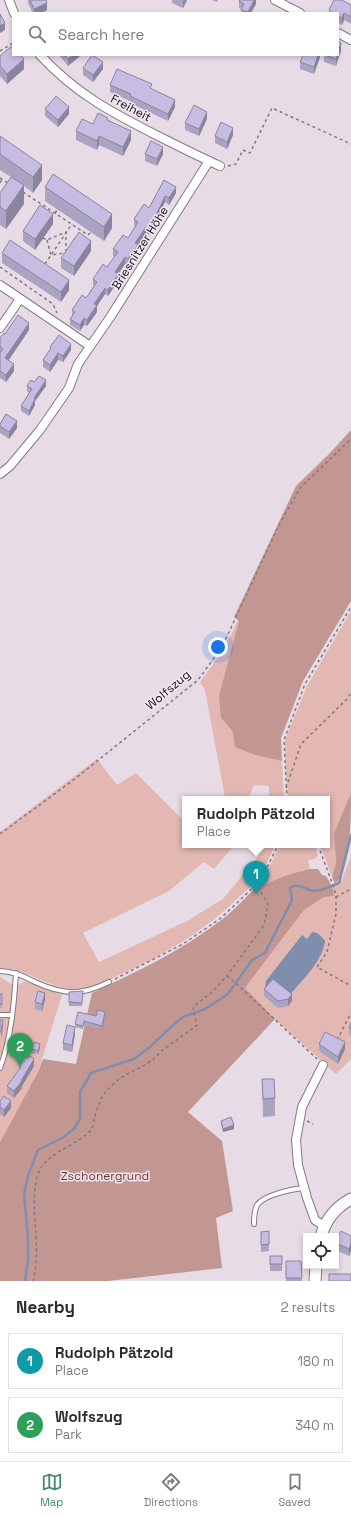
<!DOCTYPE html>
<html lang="en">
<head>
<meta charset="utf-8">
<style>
  body { margin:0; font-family:"Space Grotesk",sans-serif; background:#f2f2f3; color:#2b2b33 }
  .controls { position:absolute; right:12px; bottom:12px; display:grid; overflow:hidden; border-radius:0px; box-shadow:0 2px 6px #0003 }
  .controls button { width:36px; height:36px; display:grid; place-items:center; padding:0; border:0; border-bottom:1px solid #e1e1e2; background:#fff; color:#2b2b33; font:20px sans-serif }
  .you { position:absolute; left:218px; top:647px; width:14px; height:14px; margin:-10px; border:3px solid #fff; border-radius:50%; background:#1a73e8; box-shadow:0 0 0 6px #1a73e833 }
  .badge { display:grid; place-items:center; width:26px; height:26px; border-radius:50%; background:#448677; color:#fff; font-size:13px; font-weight:700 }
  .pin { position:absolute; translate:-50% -33px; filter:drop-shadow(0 1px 2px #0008) }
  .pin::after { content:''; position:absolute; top:21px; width:14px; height:12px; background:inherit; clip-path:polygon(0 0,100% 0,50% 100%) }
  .popup { position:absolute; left:182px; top:796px; width:148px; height:52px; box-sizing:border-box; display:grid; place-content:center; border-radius:0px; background:#fff; filter:drop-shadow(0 1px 3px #0005); font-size:13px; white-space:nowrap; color:#7c7c81 }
  .popup b { font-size:15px; color:#2b2b33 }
  .popup::after { content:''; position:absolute; left:50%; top:100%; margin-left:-8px; border:8px solid transparent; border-top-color:#fff }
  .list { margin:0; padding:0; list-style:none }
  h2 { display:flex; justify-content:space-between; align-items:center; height:52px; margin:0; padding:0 16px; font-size:17px }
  h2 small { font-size:13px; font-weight:400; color:#7c7c81 }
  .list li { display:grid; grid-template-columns:26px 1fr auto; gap:12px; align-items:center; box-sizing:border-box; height:56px; margin:0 8px 8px; padding:0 8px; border:1px solid #e1e1e2; border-radius:0px }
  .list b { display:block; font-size:15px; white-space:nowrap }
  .list p { margin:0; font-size:13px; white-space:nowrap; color:#7c7c81 }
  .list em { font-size:13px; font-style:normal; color:#7c7c81 }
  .icon { flex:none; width:22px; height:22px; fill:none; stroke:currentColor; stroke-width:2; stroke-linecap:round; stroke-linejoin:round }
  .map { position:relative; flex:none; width:351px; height:1281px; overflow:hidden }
  .search { position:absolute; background:#fff; box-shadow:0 2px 6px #0003; left:12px; right:12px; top:12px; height:44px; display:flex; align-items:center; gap:10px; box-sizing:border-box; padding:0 14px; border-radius:0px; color:#7c7c81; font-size:15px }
  .sheet { height:180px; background:#fff }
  nav { display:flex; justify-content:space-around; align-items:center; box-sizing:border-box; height:56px; border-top:1px solid #e1e1e2; background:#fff; font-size:11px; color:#7c7c81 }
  nav a { display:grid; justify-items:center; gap:2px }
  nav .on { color:#448677 }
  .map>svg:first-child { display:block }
  .green { fill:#e3b8b2 }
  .forest { fill:#c29791 }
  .water { fill:#7f8dae }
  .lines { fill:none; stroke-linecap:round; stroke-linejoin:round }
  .stream { stroke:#7f8dae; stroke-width:2.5 }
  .lane-casing { stroke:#857a84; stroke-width:6 }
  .street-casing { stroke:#857a84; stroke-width:10 }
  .secondary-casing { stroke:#857a84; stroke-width:13 }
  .path { stroke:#817980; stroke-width:1.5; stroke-dasharray:3 3; stroke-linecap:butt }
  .lane { stroke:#fff; stroke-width:4 }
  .street { stroke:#fff; stroke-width:8 }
  .secondary { stroke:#fff; stroke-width:11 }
  .wall { fill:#aba3c2 }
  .shaded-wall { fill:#8b849e }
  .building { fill:#c7bde2; stroke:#8b849e }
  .labels { text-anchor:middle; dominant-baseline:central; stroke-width:3; stroke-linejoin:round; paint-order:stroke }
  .street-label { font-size:12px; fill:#100d10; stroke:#f4e8f3 }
  .park-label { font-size:12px; fill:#6d342d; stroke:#f4e8f3 }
</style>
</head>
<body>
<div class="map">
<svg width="351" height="1281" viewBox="0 0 351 1281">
  <rect width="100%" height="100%" fill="#e7dbe6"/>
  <g class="green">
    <polygon points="351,611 351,793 334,833 336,863 332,877 320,845 327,845 327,799 288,799 285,762 285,740 307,686"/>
    <polygon points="238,620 239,621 221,718 233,732 255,755 282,761 284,799 269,799 269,786 254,785 248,799 223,799 225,797 205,690 200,682 225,648"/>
    <path d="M97 759 117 785 136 773 185 822V845H232L231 849 214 869 204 862 169 891 83 933 99 962 187 921 223 899 267 845H275C270 856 265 868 259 878 253 886 244 892 237 899 200 934 162 956 115 977 104 982 91 989 78 990 50 990 28 968 0 968V832Z"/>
    <polygon points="280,845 315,845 318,856 315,859 308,860 310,869 290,874 260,886 258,885 263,879"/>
    <polygon points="351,856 351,1059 336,1074 275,1019 245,988 304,910 324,897 333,896 332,886 342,880"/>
    <polygon points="0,977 11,984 19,985 25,981 62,995 38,1072 0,1142"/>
  </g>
  <g class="forest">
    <polygon points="351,430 351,601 303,681 281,738 282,761 255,755 235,747 233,732 221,718 219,696 239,621 234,617 296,486 329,454"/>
    <path d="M351 793C351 818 351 869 335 884L332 877 336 863 334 833Z"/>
    <path d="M310 869H318L322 875 326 876 332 886 334 896 324 897 304 910 245 988 275 1019 188 1112 222 1141 233 1211 216 1218 222 1268 108 1281H0V1142L38 1072 43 1059 76 1064 92 993C136 972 181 951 220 921 234 911 246 897 258 885L260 886 290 874Z"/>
  </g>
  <path class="water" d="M312 932C318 932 322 937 325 941 322 962 303 979 290 995L265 987 266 981 302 935 307 939Z"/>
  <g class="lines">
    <path class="stream" d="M25 1281 28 1260V1237L24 1194 28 1176 38 1150 62 1138 74 1129 80 1119V1092L91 1073 134 1059 150 1047 173 1025 183 1017 205 1009 228 994 252 960 265 953 292 900 290 888C299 882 305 890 314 891 323 891 331 886 339 883L351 835"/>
    <defs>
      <g id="lane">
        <path d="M0 971C13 971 24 976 35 982 64 995 81 996 109 982"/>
        <polyline points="0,1015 12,1015"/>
        <path d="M0 1068C11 1038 14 1005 16 973"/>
        <path d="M254 1224C254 1218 254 1211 257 1205 264 1195 292 1189 304 1188"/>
      </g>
      <g id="street">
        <polyline points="9,0 14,13"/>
        <polyline points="275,0 300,13"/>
        <polyline points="338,33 351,40"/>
        <path d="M40 55C77 95 113 113 160 137 180 147 200 157 220 166"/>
        <polyline points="0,285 90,346"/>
        <polyline points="0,328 20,299"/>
        <polyline points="0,474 10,466 40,430 69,388 78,364 111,316 209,161"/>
        <polyline points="323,1065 302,1107 296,1140 298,1165 307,1198 315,1220 324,1226"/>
      </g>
      <g id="secondary">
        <path d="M321 1236C326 1219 336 1207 351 1199"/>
        <polyline points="315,1281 316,1266"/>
      </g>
    </defs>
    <use href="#lane" class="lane-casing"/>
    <use href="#street" class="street-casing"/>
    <use href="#secondary" class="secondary-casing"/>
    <g class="path">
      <polyline points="0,51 13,43"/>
      <polyline points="228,166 236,164 243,150 250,153 272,108 351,144"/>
      <polyline points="0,178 8,183"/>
      <polyline points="0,183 2,179"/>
      <polyline points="23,192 88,235 91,232"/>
      <polyline points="55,213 57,210"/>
      <polyline points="43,238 47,240 66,232 66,251"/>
      <polyline points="47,240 51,255 65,253"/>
      <polyline points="45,264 72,224"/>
      <polyline points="0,267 53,304 57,313"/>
      <polyline points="286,788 301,744 347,699 351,693"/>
      <polyline points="287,799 284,740 305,684 351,607"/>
      <polyline points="0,834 76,778 198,680 222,647 280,523 300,488 351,439"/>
      <polyline points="318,845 334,888 336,897 336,914 327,952 317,967 351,986"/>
      <polyline points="336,897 351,889"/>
      <polyline points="227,976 238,985 317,1059"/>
      <polyline points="115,979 183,944 221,918 261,880 278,845"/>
      <polyline points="337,1040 351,1013"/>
      <polyline points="307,1121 313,1124"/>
      <path d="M33 1281C42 1248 30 1214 36 1181 41 1155 67 1150 84 1136 86 1135 89 1133 91 1130 93 1127 94 1120 95 1116 101 1097 102 1094 117 1081 130 1070 150 1066 160 1052L197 1025 193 1011 194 1006 211 993 227 976 264 925 268 904 256 884"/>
    </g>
    <use href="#lane" class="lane"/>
    <use href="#street" class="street"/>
    <use href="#secondary" class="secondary"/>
  </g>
  <g class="wall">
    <polygon points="28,0 46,0 47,10 41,13 33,13 28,3"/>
    <polygon points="172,0 187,0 183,8 172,3"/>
    <polygon points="212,0 218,0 217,2"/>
    <polygon points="256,0 256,4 251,13 241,13 242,9 239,8 239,1"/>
    <polygon points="351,5 351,24 344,20 342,25 338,23 338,13 329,13 329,10"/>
    <polygon points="341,50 336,66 324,62 324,55 338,55"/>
    <polygon points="59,55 80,55 80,56 68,66"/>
    <polygon points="320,55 320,57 314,74 300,69 300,62"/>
    <polygon points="0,56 24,69 7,84 0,76"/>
    <polygon points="83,68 103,69 93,82 83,75"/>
    <polygon points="110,85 152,89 175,107 168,121 130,103 130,101 110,92"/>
    <polygon points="45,109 69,114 58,127 45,116"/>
    <polygon points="207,119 199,136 185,130 185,123"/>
    <polygon points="108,120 131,140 123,156 99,145 97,150 76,140 76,131 93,124"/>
    <polygon points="233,135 227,149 215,143 215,136"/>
    <polygon points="0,136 42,180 33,193 24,186 24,204 6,229 0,225 0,193 11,177 0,170"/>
    <polygon points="145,154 163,154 157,166 145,161"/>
    <polygon points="164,180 176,193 169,205 165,202 158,216 158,220 148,235 146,233 138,246 138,251 128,266 125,264 118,274 118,281 108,296 105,294 97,306 97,312 87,326 84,325 80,331 70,325 70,319 72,316 72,310 86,298 94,287 93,285 93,279 107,267 115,257 113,256 113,249 128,238 136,226 134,225 134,219 149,208"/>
    <polygon points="45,187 112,228 104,241 45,201"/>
    <polygon points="53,224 35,250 23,241 23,231"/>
    <polygon points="91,251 74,276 61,268 61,258"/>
    <polygon points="2,253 69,290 61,302 2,263"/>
    <polygon points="29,330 9,360 14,371 6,382 0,378 0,338 5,334"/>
    <polygon points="50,347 71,350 63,362 58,360 50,372 43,367 43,360 50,350"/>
    <polygon points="34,382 46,386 35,401 35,405 29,416 21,411 21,406 29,393 27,391 27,386"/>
    <polygon points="0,426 17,428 9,439 0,433"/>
    <polygon points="273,979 292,1001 288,1006 278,1008 264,996 264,989"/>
    <polygon points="83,991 82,1006 69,1006 69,992"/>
    <rect x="0" y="994" width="2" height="14"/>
    <polygon points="45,1000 42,1011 35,1009 35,1002"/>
    <polygon points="105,1015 102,1029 84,1025 83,1029 75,1027 75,1034 72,1052 63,1050 63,1043 75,1027 75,1024 96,1016"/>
    <polygon points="351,1023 351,1036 349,1035 349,1028"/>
    <polygon points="319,1044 345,1049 338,1064 319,1051"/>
    <polygon points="40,1048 38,1054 32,1053 32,1049"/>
    <polygon points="28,1058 34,1066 22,1086 22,1088 14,1098 7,1093 7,1086 19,1070 19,1066"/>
    <polygon points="262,1079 275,1098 275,1116 263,1117"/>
    <polygon points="0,1107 11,1108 4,1117 0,1114"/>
    <polygon points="221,1121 234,1129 223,1132 221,1124"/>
    <polygon points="261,1232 269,1244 269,1251 261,1252"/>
    <polygon points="351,1236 351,1251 349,1256 336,1250 336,1241"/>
    <rect x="270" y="1256" width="12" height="15"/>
    <polygon points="286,1261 301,1261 302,1281 286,1281"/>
  </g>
  <g class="shaded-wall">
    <polygon points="184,0 187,0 183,8 183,1"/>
    <polygon points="254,0 256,0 256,4 251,13 248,13"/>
    <polygon points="47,3 47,10 41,13 34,13 34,9"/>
    <polygon points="344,13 344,20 342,25 342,18"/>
    <polygon points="5,23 5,30 0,33 0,26"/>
    <polygon points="341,43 341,50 336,66 336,59 337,55 338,55 338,52"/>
    <polygon points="73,55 80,55 80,56 68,66 68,59"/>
    <polygon points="318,55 320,55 320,57 314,74 314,67"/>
    <polygon points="24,59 24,69 7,84 7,74"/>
    <polygon points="103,62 103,69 93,82 93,75"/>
    <polygon points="175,100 175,107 168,121 168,114"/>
    <polygon points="69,107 69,114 58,127 58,120"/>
    <polygon points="207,112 207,119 199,136 199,129"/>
    <polygon points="233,128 233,135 227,149 227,142"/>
    <polygon points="131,131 131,140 123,156 123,147"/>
    <polygon points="99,136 99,145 97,150 97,141"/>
    <polygon points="163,147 163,154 157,166 157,159"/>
    <polygon points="42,165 42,180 33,193 33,177"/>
    <polygon points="24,185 24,204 6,229 6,211"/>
    <polygon points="176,187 176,193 169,205 169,198"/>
    <polygon points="165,196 165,202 158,216 158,220 148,235 148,229 157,213"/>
    <polygon points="53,214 53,224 35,250 35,239"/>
    <polygon points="112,214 112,228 104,241 104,227"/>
    <polygon points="146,227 146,233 138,246 138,251 128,266 128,259 135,243"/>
    <polygon points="91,241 91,251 74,276 74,266"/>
    <polygon points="125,257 125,264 115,279 115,272"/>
    <polygon points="118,275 118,281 108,296 108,290"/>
    <polygon points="69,280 69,290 61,302 61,292"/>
    <polygon points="105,288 105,294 97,306 97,312 87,326 87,320 94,304"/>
    <polygon points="84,318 84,325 80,331 80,325"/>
    <polygon points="29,323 29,330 5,365 5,358"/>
    <polygon points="71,344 71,350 63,362 63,356"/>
    <polygon points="58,353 58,360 50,372 50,365"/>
    <polygon points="14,364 14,371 6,382 6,375"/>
    <polygon points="46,380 46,386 35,401 35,405 29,416 29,411 34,398"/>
    <polygon points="17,421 17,428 9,439 9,432"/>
    <polygon points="45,993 45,1000 42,1011 42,1004"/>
    <polygon points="292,994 292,1001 288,1006 288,999"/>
    <polygon points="105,1012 105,1015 102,1029 102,1026"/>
    <polygon points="3,1020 3,1027 1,1039 1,1032"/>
    <polygon points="75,1027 75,1034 72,1052 72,1045"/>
    <polygon points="345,1042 345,1049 338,1064 338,1057"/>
    <polygon points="40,1044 40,1048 38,1054 38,1051"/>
    <polygon points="34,1059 34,1066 22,1086 22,1088 14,1098 14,1091"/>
    <polygon points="11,1101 11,1108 4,1117 4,1110"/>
    <polygon points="234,1125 234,1129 223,1132 223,1129"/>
    <polygon points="351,1244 351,1251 349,1256 349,1249"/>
  </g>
  <g class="building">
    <polygon points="30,0 46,0 47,3 34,9"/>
    <polygon points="240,0 254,0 248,12 241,10 244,4 239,1"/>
    <polygon points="334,0 342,0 351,5 351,17 344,13 342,18 338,16 338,13 333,13 329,10"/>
    <polygon points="0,14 5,23 0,26"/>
    <polygon points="338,41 341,43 338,52"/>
    <polygon points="13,45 13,55 21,55 24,59 7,74 0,66 0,56"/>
    <polygon points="64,55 73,55 68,59"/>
    <polygon points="92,55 103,62 93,75 83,68"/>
    <polygon points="303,55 318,55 314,67 300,62"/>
    <polygon points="325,55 337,55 336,59"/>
    <polygon points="117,69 152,84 150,88 175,100 168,114 130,96 131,94 110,85"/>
    <polygon points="56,96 69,107 58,120 45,109"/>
    <polygon points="194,105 207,112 199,129 185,123"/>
    <polygon points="98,113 108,118 107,120 131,131 123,147 99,136 97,141 76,131 82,119 93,124"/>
    <polygon points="221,122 233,128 227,142 215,136"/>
    <polygon points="0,136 42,165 33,177 0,154"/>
    <polygon points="151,141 163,147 157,159 145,154"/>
    <polygon points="53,174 112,214 104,227 45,187"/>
    <polygon points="11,177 24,185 6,211 0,207 0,193"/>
    <polygon points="164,180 176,187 169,198 165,196 157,213 158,214 148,229 146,227 135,243 138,245 128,259 125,257 115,272 118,275 108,290 105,288 94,304 97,305 87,320 84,318 80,325 70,319 75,312 72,310 82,295 86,298 97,282 93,279 103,264 107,267 118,252 113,249 123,235 128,238 138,222 134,219 144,204 149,208"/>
    <polygon points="40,205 53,214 35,239 23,231"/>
    <polygon points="79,232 91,241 74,266 61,258"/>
    <polygon points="10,240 69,280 61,292 2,253"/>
    <polygon points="18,315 29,323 5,358 14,364 6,375 0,371 0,353 3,349 0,346 0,338 4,333 5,334"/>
    <polygon points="59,335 71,344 63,356 58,353 50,365 43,360 51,348 50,347"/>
    <polygon points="39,376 46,380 34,398 35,399 29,411 21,406 32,389 27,386 31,380 34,382"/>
    <polygon points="6,414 17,421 9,432 0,426 0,424"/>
    <polygon points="273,979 292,994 288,999 278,1001 264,989"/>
    <polygon points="38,991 45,993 42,1004 35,1002"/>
    <polygon points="83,991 82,1003 69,1002 69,992"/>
    <rect x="0" y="994" width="2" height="10"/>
    <polygon points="98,1010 105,1012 102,1026 84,1021 83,1026 75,1024 78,1012 96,1016"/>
    <polygon points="0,1020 3,1020 1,1032 0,1032"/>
    <polygon points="351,1023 351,1029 349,1028"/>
    <polygon points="67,1025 75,1027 72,1045 63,1043"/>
    <polygon points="325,1032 345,1042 338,1057 319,1044"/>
    <polygon points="34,1042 40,1044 38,1051 32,1049"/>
    <polygon points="25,1056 28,1058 30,1056 34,1059 21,1081 22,1081 14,1091 7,1086 21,1067 19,1066"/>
    <polygon points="262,1079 274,1079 275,1098 263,1099"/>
    <polygon points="4,1096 11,1101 4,1110 0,1107 0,1101"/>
    <polygon points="231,1117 234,1125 223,1129 221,1121"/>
    <polygon points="269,1231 269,1244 261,1245 261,1232"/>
    <polygon points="341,1231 351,1236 351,1244 349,1249 336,1243 336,1241"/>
    <rect x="270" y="1256" width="12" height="8"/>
    <polygon points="286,1261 301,1261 302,1278 286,1278"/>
    <rect x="329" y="1274" width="22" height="7"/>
  </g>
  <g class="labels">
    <g class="street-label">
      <text transform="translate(131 108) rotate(28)">Freiheit</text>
      <text transform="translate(140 248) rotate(-58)">Briesnitzer Höhe</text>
      <text transform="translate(168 690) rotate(-40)">Wolfszug</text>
    </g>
    <g class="park-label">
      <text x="105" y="1176">Zschonergrund</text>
    </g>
  </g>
</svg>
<div class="controls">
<button><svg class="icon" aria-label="locate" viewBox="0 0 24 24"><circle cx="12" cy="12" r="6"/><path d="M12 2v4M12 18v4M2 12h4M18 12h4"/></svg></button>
</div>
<div class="you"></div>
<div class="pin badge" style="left:256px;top:894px;background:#0f9aa8">1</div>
<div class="popup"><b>Rudolph Pätzold</b>Place</div>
<div class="pin badge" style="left:20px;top:1066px;background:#2e9e5b">2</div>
<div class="search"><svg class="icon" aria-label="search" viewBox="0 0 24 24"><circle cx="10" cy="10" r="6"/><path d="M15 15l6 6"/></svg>Search here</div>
</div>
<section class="sheet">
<h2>Nearby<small>2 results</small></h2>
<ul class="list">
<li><span class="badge" style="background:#0f9aa8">1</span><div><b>Rudolph Pätzold</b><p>Place</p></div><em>180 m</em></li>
<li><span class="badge" style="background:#2e9e5b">2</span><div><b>Wolfszug</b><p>Park</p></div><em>340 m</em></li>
</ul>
</section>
<nav>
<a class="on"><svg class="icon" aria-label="map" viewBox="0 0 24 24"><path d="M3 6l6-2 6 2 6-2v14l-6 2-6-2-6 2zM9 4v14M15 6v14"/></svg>Map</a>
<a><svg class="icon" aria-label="directions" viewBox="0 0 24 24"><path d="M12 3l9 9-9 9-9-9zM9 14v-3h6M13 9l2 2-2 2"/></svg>Directions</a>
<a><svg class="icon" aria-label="saved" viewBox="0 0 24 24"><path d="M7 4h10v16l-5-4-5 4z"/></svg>Saved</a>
</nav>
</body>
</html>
